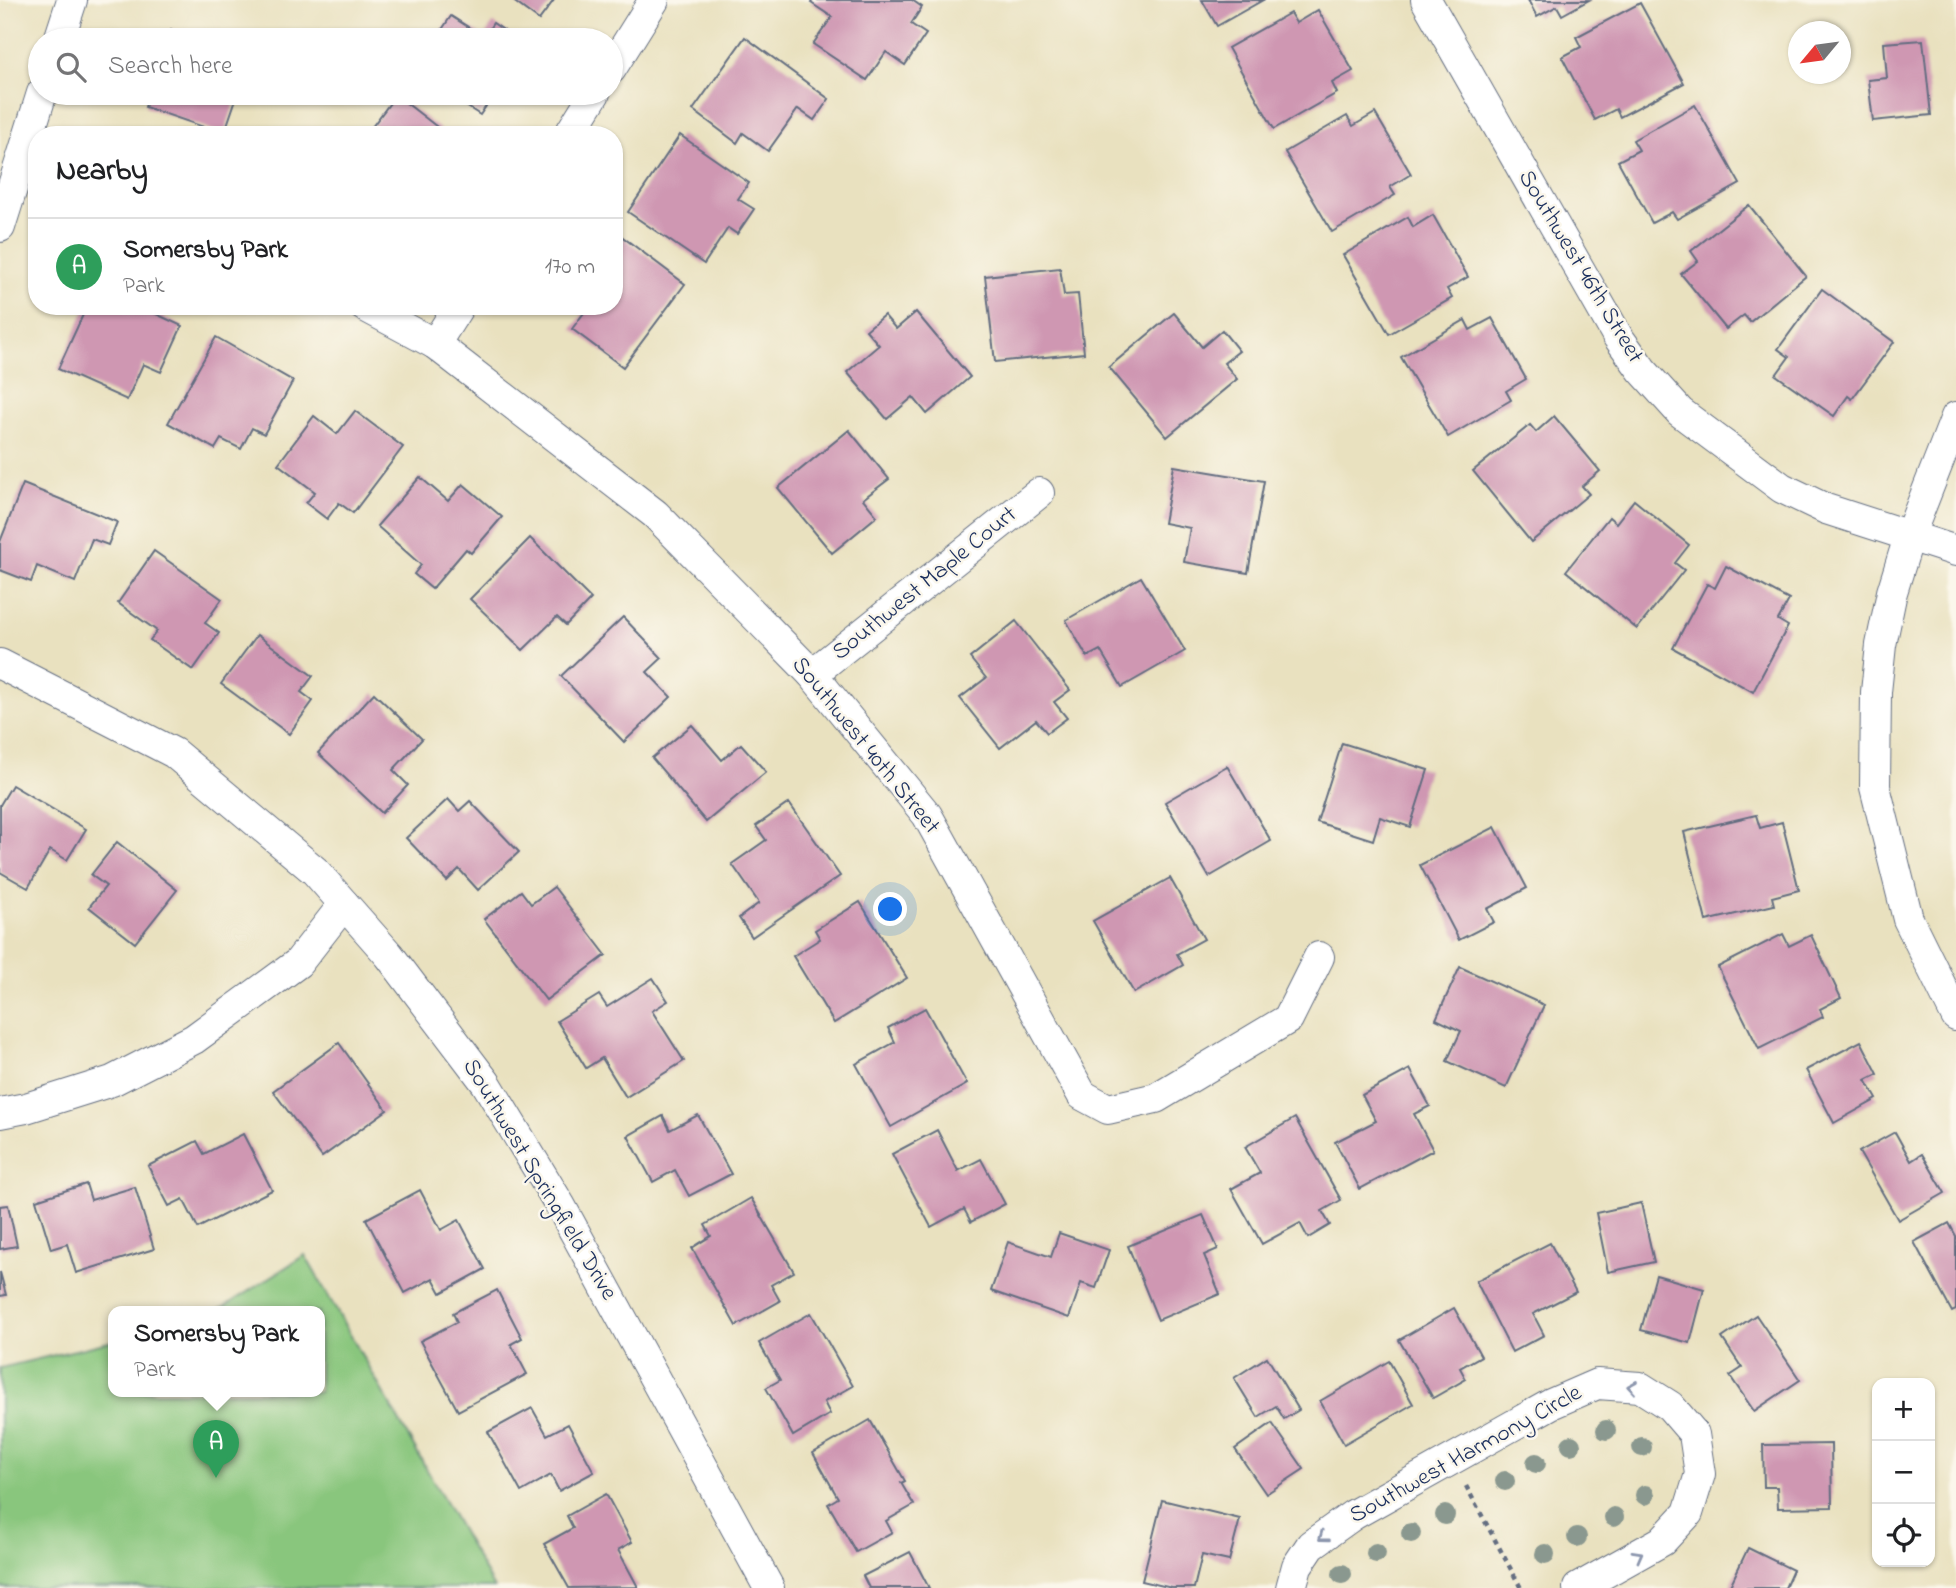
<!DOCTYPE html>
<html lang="en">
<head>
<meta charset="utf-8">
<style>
  body { margin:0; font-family:"Indie Flower",sans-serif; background:#f6f6f6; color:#202124 }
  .controls { position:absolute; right:21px; bottom:21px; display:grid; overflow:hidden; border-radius:14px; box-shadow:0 2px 5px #0004 }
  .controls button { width:63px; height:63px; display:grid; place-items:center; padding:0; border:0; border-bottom:2px solid #e0e0e0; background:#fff; color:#202124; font:35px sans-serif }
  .compass { position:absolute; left:1788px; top:21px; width:63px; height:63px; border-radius:50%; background:#fff; box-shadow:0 2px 5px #0004; rotate:241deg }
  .you { position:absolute; left:891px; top:910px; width:24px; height:24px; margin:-18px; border:5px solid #fff; border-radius:50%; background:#1a73e8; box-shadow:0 0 0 10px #1a73e833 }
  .badge { display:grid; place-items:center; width:46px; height:46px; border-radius:50%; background:#c8321e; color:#fff; font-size:23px; font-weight:700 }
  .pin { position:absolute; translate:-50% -58px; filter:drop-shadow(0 2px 4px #0008) }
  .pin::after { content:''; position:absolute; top:37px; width:24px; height:21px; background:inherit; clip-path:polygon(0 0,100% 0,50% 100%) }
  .popup { position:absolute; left:108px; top:1306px; width:217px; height:91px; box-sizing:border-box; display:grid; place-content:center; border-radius:14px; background:#fff; filter:drop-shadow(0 2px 5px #0005); font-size:23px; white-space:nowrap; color:#757577 }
  .popup b { font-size:26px; color:#202124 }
  .popup::after { content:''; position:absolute; left:50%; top:100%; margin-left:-14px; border:14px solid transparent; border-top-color:#fff }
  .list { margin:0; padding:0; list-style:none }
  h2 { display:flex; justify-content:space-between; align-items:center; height:91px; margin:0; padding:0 28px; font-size:30px }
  h2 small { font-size:23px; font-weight:400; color:#757577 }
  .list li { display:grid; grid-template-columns:46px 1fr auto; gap:21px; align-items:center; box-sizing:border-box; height:98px; padding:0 28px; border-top:2px solid #e0e0e0 }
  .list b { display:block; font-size:26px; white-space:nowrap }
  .list p { margin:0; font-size:23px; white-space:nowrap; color:#757577 }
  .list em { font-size:23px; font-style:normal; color:#757577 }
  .icon { flex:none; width:38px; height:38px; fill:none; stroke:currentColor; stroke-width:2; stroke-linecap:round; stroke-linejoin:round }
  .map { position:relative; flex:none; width:1956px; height:1588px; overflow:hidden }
  .search { position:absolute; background:#fff; box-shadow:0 2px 5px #0004; left:28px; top:28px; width:595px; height:77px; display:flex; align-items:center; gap:18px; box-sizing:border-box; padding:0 24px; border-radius:38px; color:#757577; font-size:26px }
  .panel { position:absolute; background:#fff; box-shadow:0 2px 5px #0004; left:28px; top:126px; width:595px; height:189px; border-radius:28px }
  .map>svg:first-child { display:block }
  .green { fill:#89c67d; stroke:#527a6e; stroke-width:2 }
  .building { fill:#cf97b2 }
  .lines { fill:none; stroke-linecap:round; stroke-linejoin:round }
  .minor-casing { stroke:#636d80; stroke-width:32 }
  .path { stroke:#636d80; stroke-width:4.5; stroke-dasharray:5 5; stroke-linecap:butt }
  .minor { stroke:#fff; stroke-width:30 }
  .tree { fill:#8a988f }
  .oneway { stroke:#8d97ae }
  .labels { text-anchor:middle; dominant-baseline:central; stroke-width:5; stroke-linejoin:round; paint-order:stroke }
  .street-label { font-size:24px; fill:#1b2f5e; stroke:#fbf7ec }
</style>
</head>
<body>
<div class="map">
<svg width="1956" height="1588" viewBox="0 0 1956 1588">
  <rect width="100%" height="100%" fill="#fbf7ec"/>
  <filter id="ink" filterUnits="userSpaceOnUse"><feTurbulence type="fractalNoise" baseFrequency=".0143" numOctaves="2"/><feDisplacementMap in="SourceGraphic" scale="14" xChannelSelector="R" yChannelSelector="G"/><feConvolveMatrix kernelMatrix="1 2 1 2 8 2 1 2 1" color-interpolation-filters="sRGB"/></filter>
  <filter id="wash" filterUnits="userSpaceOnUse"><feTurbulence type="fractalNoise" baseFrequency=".00686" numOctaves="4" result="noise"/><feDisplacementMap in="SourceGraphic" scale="28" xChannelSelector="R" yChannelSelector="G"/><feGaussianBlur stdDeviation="1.57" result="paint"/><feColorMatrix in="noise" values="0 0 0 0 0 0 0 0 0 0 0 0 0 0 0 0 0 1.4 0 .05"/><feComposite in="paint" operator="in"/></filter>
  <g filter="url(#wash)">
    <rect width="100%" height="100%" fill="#e9e1bf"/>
    <polygon class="green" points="305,1255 494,1588 0,1588 0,1368 113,1341 113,1392 319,1392 319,1312 216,1312"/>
    <g id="blocks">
      <g class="building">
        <polygon points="512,0 554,0 539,20"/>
        <polygon points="813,0 912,0 922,7 911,24 926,34 905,65 886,52 867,80 813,44 832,17 811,3"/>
        <polygon points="1202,0 1263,0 1217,26"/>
        <polygon points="1528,0 1589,0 1562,15 1557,6 1537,17"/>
        <polygon points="1640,3 1684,83 1620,117 1616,109 1595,120 1562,57 1581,47 1576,37"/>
        <polygon points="1318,10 1353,71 1332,83 1337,93 1274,129 1228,48 1290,13 1296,23"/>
        <polygon points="451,16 484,37 493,23 518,40 435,40"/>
        <polygon points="171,30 202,40 168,40"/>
        <polygon points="745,37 829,99 814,120 798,109 768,151 743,133 737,143 693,110"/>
        <polygon points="1923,40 1931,115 1873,121 1868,80 1887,78 1884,43"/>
        <polygon points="150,93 238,93 224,134 145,107"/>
        <polygon points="446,93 495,93 480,115"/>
        <polygon points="396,95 441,130 438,135 366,135"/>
        <polygon points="1695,105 1740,184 1677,219 1672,212 1652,223 1618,161 1639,150 1633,140"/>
        <polygon points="1375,113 1411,174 1390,187 1395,195 1332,232 1285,152 1347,116 1353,126"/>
        <polygon points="680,135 749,183 738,199 754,209 737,234 728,228 704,264 628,212"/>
        <polygon points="1749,205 1806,276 1750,322 1744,315 1726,329 1681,274 1698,261 1691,251"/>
        <polygon points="1433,215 1468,277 1447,289 1452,298 1389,334 1343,255 1408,217 1413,227"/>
        <polygon points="616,232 685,284 623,367 572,329 589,306 614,306"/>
        <polygon points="1060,268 1064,295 1078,294 1084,353 995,362 985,276"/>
        <polygon points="1822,289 1894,342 1852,399 1848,396 1834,416 1776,375 1789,357 1778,349"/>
        <polygon points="87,306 139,306 182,326 161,372 143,364 127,400 58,369"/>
        <polygon points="916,312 970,377 927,414 913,397 887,419 847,372 879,345 866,330 884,315 896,329"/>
        <polygon points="1174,313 1202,347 1222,330 1239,351 1224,363 1237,379 1167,437 1109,367"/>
        <polygon points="1492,318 1526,379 1506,391 1511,400 1448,437 1401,357 1465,320 1470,330"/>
        <polygon points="216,337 293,381 264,434 252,428 241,449 221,439 215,449 168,423"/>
        <polygon points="355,411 403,447 353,513 339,503 327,519 306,503 315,492 278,464 314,416 337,434"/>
        <polygon points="1554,416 1600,471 1582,486 1589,494 1531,542 1473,471 1530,425 1536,432"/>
        <polygon points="849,430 889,479 863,499 877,516 832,553 778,488"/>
        <polygon points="1174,466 1264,481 1248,573 1184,562 1190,528 1164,523"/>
        <polygon points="420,477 448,501 463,484 502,517 471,553 466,549 432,589 414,574 421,565 377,526"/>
        <polygon points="23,484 117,522 108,545 92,539 75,582 37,566 31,582 0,570 0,542"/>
        <polygon points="1634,500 1689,545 1675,563 1684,570 1637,629 1566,571 1609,517 1616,523"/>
        <polygon points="530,538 591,599 566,625 557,617 523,650 470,599"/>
        <polygon points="154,551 222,599 205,623 219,633 193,670 150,640 157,631 118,603"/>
        <polygon points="1726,566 1789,600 1778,620 1788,626 1753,692 1673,648 1707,584 1715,588"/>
        <polygon points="1141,577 1185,651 1122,687 1100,650 1087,657 1066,620"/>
        <polygon points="623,617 662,658 647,672 671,697 624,742 561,676"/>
        <polygon points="1016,621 1070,690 1054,702 1067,718 1047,733 1036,720 1000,748 960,698 986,678 970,658"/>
        <polygon points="257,635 313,676 301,692 313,701 289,734 221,684"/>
        <polygon points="374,693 422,739 393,770 408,785 382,813 318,753"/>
        <polygon points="692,725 722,760 741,744 766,772 706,822 652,758"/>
        <polygon points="1342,743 1428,770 1410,827 1380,817 1373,840 1317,822"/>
        <polygon points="1227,766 1271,841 1209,877 1165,802"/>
        <polygon points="12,785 86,829 67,860 50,850 28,888 0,872 0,805"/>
        <polygon points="448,799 459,811 470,801 519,852 478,890 459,869 447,881 406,838"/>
        <polygon points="789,803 840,876 752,937 739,918 759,903 732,864 766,840 756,826"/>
        <polygon points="1756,815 1760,828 1782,822 1799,890 1772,897 1774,905 1706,921 1684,832"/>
        <polygon points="1495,827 1527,888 1487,909 1494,922 1459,940 1420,865"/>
        <polygon points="117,842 177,890 135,943 89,907 106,886 91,875"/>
        <polygon points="1170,878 1204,939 1177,954 1183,965 1134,993 1093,921"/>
        <polygon points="554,887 606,955 546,1000 484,919 521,891 531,904"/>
        <polygon points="860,902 907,978 834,1023 793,956 820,939 815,930"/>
        <polygon points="1783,934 1789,946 1811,935 1841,998 1820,1009 1823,1017 1759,1049 1718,967"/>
        <polygon points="1460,967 1544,1005 1506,1088 1447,1061 1461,1031 1436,1019"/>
        <polygon points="653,978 668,1001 652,1011 684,1061 626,1097 602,1058 586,1068 557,1021 599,995 607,1007"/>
        <polygon points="925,1008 967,1084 891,1127 856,1064 895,1042 888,1028"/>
        <polygon points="1861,1041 1878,1074 1866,1080 1877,1099 1834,1123 1806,1070"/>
        <polygon points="339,1043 387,1110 322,1157 273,1091"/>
        <polygon points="1410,1069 1430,1106 1414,1114 1433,1150 1360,1189 1335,1142 1376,1121 1362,1095"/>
        <polygon points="698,1115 731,1174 689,1196 675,1170 653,1182 628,1136 663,1116 670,1130"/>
        <polygon points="1295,1118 1341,1200 1322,1211 1330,1225 1308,1238 1300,1223 1262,1244 1231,1189 1260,1173 1245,1147"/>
        <polygon points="937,1130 958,1171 981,1159 1005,1204 971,1222 964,1209 931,1227 892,1154"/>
        <polygon points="1895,1132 1911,1161 1922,1154 1945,1193 1898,1220 1859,1152"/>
        <polygon points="243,1134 272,1190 198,1228 183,1199 169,1206 148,1166 197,1141 204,1154"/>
        <polygon points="86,1184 91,1200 135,1187 154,1249 76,1273 67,1244 51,1249 36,1200"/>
        <polygon points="420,1190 441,1230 459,1220 485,1269 441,1293 433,1278 405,1293 366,1219"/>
        <polygon points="751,1198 794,1272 771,1285 780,1301 736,1326 692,1248 711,1236 705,1225"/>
        <polygon points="1641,1203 1654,1262 1608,1272 1596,1213"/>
        <polygon points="8,1205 17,1246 0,1249 0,1206"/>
        <polygon points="1203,1215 1218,1249 1204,1255 1220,1294 1158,1320 1128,1246"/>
        <polygon points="1949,1223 1956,1236 1956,1310 1952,1312 1914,1242"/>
        <polygon points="1059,1233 1109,1250 1096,1288 1081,1283 1069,1318 991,1291 1008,1242 1051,1257"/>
        <polygon points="1550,1243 1576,1292 1533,1314 1544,1335 1512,1352 1476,1281"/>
        <polygon points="0,1272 6,1295 0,1296"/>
        <polygon points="1656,1275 1704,1289 1690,1343 1641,1330"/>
        <polygon points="497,1290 522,1338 511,1344 527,1374 458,1411 420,1341 457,1322 453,1313"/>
        <polygon points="1454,1308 1481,1356 1460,1368 1466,1379 1433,1398 1399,1340"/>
        <polygon points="811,1313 853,1386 824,1402 830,1414 793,1436 766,1388 780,1380 759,1343"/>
        <polygon points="1756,1315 1800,1380 1754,1411 1730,1376 1742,1368 1722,1338"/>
        <polygon points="1267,1357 1299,1410 1284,1419 1276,1406 1258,1417 1234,1378"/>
        <polygon points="1389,1361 1413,1404 1344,1444 1320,1401"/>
        <polygon points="532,1408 547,1435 568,1424 594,1472 559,1491 551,1475 521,1492 488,1432"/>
        <polygon points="870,1420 905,1481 901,1483 914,1505 886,1521 892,1532 856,1552 828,1504 838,1498 813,1453"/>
        <polygon points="1272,1423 1304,1469 1266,1494 1235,1449"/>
        <polygon points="1831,1444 1832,1507 1778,1508 1777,1487 1764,1487 1763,1445"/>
        <polygon points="606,1494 632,1542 618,1550 638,1587 569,1588 544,1544 573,1528 567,1516"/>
        <polygon points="1162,1500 1240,1519 1229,1561 1202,1555 1194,1588 1172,1588 1142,1581"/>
        <polygon points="1748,1548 1793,1570 1785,1588 1729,1588"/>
        <polygon points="910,1552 929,1588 869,1588 863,1576"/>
      </g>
    </g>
  </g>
  <g filter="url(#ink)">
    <use href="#blocks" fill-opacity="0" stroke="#636d80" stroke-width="2"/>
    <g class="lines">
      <defs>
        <g id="minor">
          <polyline points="1426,0 1618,337 1642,370 1680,412 1782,488 1826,509 1956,551"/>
          <polyline points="59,40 72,0"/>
          <polyline points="611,69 654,0"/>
          <polyline points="569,135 595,93"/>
          <polyline points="0,227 42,93"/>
          <polyline points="364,306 435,344 655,514 812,674 927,815 1082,1095 1108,1109 1156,1098 1288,1019 1319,957"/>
          <polyline points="435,344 459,306"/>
          <polyline points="1956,417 1909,537 1892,592 1881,645 1876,692 1875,787 1908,919 1956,1016"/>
          <polyline points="0,664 174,753 315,871 389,955 486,1083 560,1205 769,1588"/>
          <polyline points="812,674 1039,493"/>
          <polyline points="0,1113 26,1108 112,1081 194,1039 298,963 344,904"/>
          <polyline points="1291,1588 1297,1566 1311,1545 1353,1515 1551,1404 1597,1384 1640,1387 1670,1406 1694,1434 1700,1474 1688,1513 1662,1541 1578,1588"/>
        </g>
      </defs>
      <use href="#minor" class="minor-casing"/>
      <polyline class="path" points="1466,1486 1521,1588"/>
      <use href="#minor" class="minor"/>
    </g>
    <g class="tree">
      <circle cx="1606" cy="1430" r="10"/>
      <circle cx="1571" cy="1445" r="10"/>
      <circle cx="1642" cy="1447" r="10"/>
      <circle cx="1536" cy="1463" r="10"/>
      <circle cx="1505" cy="1481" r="10"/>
      <circle cx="1645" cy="1495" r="10"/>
      <circle cx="1445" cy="1515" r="10"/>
      <circle cx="1614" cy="1517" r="10"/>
      <circle cx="1411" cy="1533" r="10"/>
      <circle cx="1577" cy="1537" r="10"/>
      <circle cx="1376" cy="1553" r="10"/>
      <circle cx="1545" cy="1554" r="10"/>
      <circle cx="1342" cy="1574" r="10"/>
    </g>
    <defs><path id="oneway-chevron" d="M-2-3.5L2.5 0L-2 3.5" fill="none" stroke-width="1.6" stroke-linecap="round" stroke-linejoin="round" transform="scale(1.75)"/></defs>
    <g class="oneway">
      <use href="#oneway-chevron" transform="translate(1632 1387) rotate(-171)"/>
      <use href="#oneway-chevron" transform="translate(1323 1537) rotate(144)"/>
      <use href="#oneway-chevron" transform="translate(1638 1555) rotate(-29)"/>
    </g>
  </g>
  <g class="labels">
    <g class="street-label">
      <text transform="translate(1580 267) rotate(59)">Southwest 46th Street</text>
      <text transform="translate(925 584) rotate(-39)">Southwest Maple Court</text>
      <text transform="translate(865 746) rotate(51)">Southwest 40th Street</text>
      <text transform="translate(539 1180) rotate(59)">Southwest Springfield Drive</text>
      <text transform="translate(1466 1455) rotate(-29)">Southwest Harmony Circle</text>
    </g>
  </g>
</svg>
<div class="controls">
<button>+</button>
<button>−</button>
<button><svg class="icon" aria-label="locate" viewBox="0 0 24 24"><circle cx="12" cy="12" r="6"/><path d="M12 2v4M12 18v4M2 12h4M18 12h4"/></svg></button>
</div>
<svg class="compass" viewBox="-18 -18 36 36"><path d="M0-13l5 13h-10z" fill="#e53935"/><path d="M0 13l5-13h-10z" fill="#757577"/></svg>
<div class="you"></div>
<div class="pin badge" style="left:216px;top:1478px;background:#2e9e5b">A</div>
<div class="popup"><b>Somersby Park</b>Park</div>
<div class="search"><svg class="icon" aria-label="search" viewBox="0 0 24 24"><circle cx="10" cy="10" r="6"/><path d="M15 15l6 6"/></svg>Search here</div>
<section class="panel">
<h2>Nearby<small></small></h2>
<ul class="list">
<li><span class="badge" style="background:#2e9e5b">A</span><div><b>Somersby Park</b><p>Park</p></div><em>170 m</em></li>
</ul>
</section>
</div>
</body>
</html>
